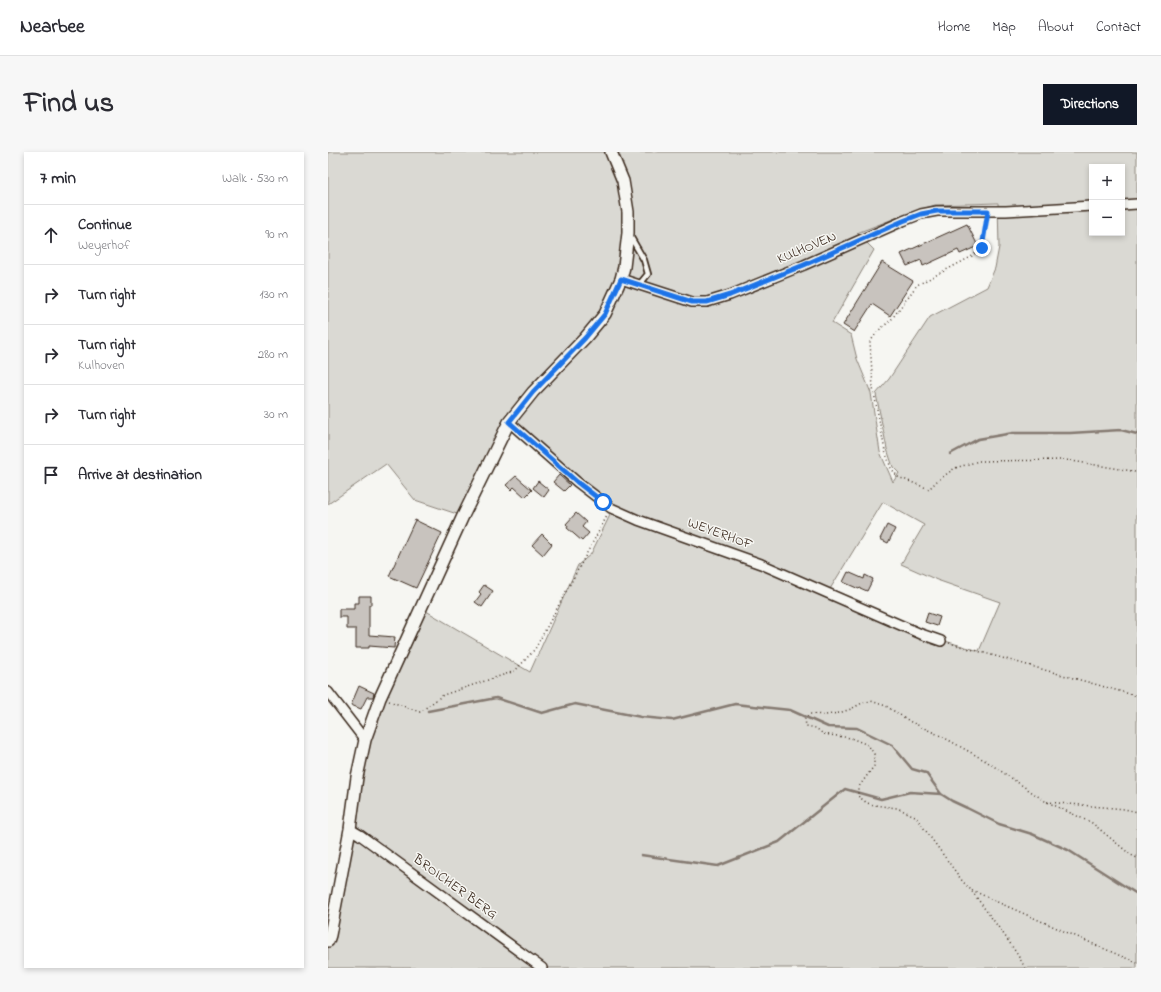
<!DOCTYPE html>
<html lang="en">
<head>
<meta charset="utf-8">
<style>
  body { margin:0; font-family:"Indie Flower",sans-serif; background:#f7f7f7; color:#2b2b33 }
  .controls { position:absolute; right:12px; top:12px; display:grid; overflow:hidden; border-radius:0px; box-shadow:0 2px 6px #0003 }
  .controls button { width:36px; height:36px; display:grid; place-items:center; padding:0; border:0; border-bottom:1px solid #e1e1e2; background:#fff; color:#2b2b33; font:20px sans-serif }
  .stop { position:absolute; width:12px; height:12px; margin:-9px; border:3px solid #1a73e8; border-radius:50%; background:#fff }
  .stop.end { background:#1a73e8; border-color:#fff; box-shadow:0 1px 4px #0008 }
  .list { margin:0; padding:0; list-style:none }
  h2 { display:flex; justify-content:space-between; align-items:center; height:52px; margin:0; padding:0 16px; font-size:17px }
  h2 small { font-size:13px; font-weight:400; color:#7c7c81 }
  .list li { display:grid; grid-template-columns:26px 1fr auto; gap:12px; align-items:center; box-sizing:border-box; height:60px; padding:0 16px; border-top:1px solid #e1e1e2 }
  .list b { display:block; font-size:15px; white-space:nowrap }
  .list p { margin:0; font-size:13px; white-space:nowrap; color:#7c7c81 }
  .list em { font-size:13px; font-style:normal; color:#7c7c81 }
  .icon { flex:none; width:22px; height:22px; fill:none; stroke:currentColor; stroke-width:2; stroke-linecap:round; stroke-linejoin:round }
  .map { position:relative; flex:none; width:809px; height:816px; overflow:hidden; border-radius:0px }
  header { display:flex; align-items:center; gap:24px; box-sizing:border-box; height:56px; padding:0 20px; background:#fff; border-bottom:1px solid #e1e1e2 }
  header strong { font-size:19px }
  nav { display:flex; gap:22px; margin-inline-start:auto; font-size:14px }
  .intro { display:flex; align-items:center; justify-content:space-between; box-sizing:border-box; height:96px; padding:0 24px }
  h1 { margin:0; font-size:28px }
  .button { padding:10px 18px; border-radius:0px; background:#111827; color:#fff; font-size:14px; font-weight:700 }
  main { display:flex; gap:24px; padding:0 24px }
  aside { flex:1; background:#fff; border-radius:0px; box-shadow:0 2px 6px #0003 }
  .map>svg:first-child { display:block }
  .green { fill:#dad9d3; stroke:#8a8278; fill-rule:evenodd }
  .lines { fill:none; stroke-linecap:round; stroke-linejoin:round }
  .stream { stroke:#857a71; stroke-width:2.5 }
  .building { fill:#c8c3be; stroke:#3b2a1e }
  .service-casing { stroke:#3b2a1e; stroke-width:8 }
  .minor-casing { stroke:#3b2a1e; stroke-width:12 }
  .tertiary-casing { stroke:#3b2a1e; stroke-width:14 }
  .path { stroke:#3b2a1e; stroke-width:1.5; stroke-dasharray:1 3; stroke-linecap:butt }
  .service { stroke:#f6f6f2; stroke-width:4.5 }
  .minor { stroke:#f6f6f2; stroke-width:9 }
  .tertiary { stroke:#f6f6f2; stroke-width:11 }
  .route { stroke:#1a73e8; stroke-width:5 }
  .labels { text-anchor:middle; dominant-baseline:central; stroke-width:3; stroke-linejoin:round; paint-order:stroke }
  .street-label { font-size:14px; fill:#3b2a1e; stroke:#f6f6f2 }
</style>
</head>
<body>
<header>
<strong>Nearbee</strong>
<nav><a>Home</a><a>Map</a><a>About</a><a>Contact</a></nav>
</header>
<div class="intro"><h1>Find us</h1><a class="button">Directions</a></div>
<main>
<aside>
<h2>7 min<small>Walk · 530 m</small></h2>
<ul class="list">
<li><svg class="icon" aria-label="ahead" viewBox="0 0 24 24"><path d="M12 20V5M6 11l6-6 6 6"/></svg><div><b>Continue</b><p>Weyerhof</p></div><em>90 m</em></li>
<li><svg class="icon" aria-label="right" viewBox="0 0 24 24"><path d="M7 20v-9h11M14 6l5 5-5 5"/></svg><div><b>Turn right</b></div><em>130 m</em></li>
<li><svg class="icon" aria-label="right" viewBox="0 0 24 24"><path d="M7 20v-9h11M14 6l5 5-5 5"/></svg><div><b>Turn right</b><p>Kulhoven</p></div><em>280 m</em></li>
<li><svg class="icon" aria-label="right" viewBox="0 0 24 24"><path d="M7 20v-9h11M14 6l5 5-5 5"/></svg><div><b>Turn right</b></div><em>30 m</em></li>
<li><svg class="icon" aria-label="arrive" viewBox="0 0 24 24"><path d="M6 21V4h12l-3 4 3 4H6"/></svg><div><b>Arrive at destination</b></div></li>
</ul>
</aside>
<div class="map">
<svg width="809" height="816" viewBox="0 0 809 816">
  <rect width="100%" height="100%" fill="#f6f6f2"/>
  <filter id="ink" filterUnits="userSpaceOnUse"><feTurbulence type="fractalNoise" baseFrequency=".025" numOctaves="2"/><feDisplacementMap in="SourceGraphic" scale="8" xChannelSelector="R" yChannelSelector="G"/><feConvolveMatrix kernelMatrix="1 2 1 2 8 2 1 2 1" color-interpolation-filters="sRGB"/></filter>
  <g filter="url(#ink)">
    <path class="green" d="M0 0H281L289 13 286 0H809V816H0V789L2 783 22 677 29 625 37 588 52 546 93 456 202 520 250 413 263 402 283 361 181 270 205 240 222 220 201 241 174 276 135 364 87 348 58 312 0 352ZM764 15H794V81H764ZM670 51 671 95 667 116 659 135 602 165 561 227 548 242 559 297 565 315 571 321 565 330 552 300 543 241 529 207 523 183 504 171 546 98 529 81 578 62 607 53ZM441 122 449 130 400 149 403 138ZM555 350 596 373 573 412 609 428 672 450 651 499 593 482 499 442Z"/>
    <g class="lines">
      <g class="stream">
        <polyline points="622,302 650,287 685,281 742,281 793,278 809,282"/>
        <polyline points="100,559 168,546 214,561 247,552 313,565 344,568 407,552 462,558 500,575 529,576 564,593 584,617 598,621 613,642"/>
        <polyline points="313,703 390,714 451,690 517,637 553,647 582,640 613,642 624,649 639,656 671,672 704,682 740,698 809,742"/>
      </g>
    </g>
    <g class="building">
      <polygon points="639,72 650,94 632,102 630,98 595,114 593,108 579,114 573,102"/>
      <polygon points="554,110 585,129 562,164 544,152 526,180 515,173"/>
      <polygon points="231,323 242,333 236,339 225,330"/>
      <polygon points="188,324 204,338 197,345 186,335 183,338 178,333"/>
      <polygon points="210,329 221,338 216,345 205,336"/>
      <polygon points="248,361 258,370 254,375 261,381 254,389 239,376 240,374 238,372"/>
      <polygon points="87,368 114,381 88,436 61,424"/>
      <polygon points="559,373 567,377 560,391 552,387"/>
      <polygon points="214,382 224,392 215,403 204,393"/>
      <polygon points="520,420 536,427 537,423 545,427 539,439 532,436 531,437 515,430"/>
      <polygon points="156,433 165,439 154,455 147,450 153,442 151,440"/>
      <polygon points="31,444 43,444 43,453 41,453 41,483 67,485 66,496 41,494 41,496 28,496 28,477 19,477 19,465 11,465 11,457 26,457 26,451 31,451"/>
      <polygon points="600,461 612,465 609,474 597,470"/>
      <polygon points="31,534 46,541 45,545 39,545 33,557 23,553"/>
    </g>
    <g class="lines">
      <defs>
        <polyline id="service" points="302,84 316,108 320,122 311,133"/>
        <g id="minor">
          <polyline points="794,53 809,52"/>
          <polyline points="293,127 364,150 379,150 402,143 476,113 575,69 593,62 609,59 678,59 764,54"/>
          <polyline points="181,270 249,330 283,356 310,368 433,412 593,482 613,489"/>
          <polyline points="0,540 37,588"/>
          <polyline points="22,677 32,683 214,816"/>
        </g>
        <polyline id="tertiary" points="0,789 2,783 22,677 29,625 37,588 52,546 135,364 181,270 205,240 257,186 277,162 293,127 296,115 300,81 300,60 295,29 283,0"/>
      </defs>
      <use href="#service" class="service-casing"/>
      <use href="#minor" class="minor-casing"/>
      <use href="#tertiary" class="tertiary-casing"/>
      <g class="path">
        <polyline points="658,69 654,96 643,105 589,133 563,168 550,179 542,190 545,236 557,299 563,316 570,325 601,337 609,329 627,316 651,309 738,308 804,319 809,321"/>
        <polyline points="621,491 809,544"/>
        <polyline points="61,549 92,560 115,543 187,519 207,497 279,364"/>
        <polyline points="719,650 797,657 809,660"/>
        <polyline points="644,738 667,749 809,811"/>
        <path d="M697 816C686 795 671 776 657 757 650 748 644 738 635 730L587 664 569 656 546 653 539 651 530 644V636L546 614V602L540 593 523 586 495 582 488 576 478 574 477 567 478 565 482 562 498 563 511 561 523 557 534 551 543 549 558 554 583 570 615 585 658 609 717 649 764 671 803 703 809 706"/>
      </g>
      <use href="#service" class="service"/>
      <use href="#minor" class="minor"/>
      <use href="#tertiary" class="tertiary"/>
    </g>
  </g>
  <g class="lines" filter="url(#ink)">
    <polyline class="route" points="275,350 249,330 181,270 205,240 257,186 277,162 293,127 364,150 379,150 402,143 476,113 575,69 593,62 609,59 660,59 654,96"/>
  </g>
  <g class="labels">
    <g class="street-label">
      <text transform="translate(479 96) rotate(-23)">KULHOVEN</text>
      <text transform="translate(392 382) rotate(20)">WEYERHOF</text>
      <text transform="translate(127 735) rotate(36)">BROICHER BERG</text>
    </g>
  </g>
</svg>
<div class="controls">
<button>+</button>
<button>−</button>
</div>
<div class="stop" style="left:275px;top:350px"></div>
<div class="stop end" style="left:654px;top:96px"></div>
</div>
</main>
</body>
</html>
